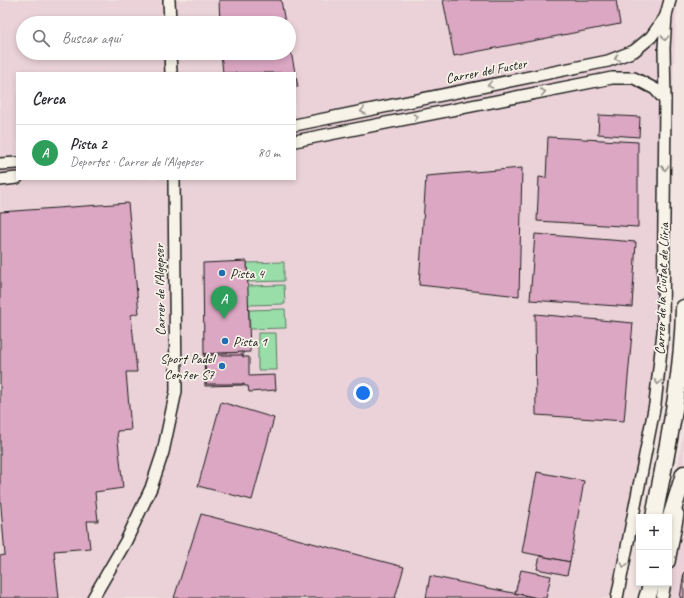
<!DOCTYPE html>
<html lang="es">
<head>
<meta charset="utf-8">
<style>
  body { margin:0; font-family:Caveat,sans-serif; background:#f7f7f7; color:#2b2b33 }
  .controls { position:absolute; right:12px; bottom:12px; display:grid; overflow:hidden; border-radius:0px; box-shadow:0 2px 6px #0003 }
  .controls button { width:36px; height:36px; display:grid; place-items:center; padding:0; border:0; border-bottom:1px solid #e1e1e2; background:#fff; color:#2b2b33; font:20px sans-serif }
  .you { position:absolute; left:363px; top:393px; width:14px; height:14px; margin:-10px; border:3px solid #fff; border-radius:50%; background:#1a73e8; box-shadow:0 0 0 6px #1a73e833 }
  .badge { display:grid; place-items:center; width:26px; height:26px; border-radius:50%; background:#0f766e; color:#fff; font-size:13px; font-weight:700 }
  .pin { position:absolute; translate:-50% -33px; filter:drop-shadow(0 1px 2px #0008) }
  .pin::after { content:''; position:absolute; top:21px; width:14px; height:12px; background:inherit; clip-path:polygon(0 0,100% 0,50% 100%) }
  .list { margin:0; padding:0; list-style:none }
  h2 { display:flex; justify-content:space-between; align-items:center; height:52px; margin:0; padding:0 16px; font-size:17px }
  h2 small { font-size:13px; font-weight:400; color:#7c7c81 }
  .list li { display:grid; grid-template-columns:26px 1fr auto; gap:12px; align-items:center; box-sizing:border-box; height:56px; padding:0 16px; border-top:1px solid #e1e1e2 }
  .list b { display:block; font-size:15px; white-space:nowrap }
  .list p { margin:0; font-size:13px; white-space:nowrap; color:#7c7c81 }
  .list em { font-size:13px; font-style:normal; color:#7c7c81 }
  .icon { flex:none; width:22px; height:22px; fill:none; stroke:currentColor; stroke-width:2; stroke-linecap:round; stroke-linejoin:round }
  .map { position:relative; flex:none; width:684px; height:598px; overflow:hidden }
  .search { position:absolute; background:#fff; box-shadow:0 2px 6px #0003; left:16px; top:16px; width:280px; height:44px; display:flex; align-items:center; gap:10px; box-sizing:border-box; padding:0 14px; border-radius:22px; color:#7c7c81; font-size:15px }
  .panel { position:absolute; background:#fff; box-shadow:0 2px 6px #0003; left:16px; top:72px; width:280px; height:108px; border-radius:0px }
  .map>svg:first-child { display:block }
  .built { fill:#ead2d8; fill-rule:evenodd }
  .green { fill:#99dda9; stroke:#5a7c62 }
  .building { fill:#dba7c3; stroke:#1c1c1c }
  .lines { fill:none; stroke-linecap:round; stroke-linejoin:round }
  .street-casing { stroke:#1c1c1c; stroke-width:14 }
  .secondary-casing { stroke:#1c1c1c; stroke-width:19 }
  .street { stroke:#f7f3e8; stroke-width:11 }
  .secondary { stroke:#f7f3e8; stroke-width:16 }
  .oneway { stroke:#94928c }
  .poi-dot { fill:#1f6fb2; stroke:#f7f3e8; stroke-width:1.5 }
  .labels { text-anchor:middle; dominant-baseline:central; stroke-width:3.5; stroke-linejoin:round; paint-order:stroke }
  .street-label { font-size:14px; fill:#1c1c1c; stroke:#f7f3e8 }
  .poi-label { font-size:14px; fill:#1c1c1c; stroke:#f7f3e8; text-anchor:start }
</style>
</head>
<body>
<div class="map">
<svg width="684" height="598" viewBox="0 0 684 598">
  <rect width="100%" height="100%" fill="#f1e4e1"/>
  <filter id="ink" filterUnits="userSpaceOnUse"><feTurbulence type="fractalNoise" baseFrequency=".025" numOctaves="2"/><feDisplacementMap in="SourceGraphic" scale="8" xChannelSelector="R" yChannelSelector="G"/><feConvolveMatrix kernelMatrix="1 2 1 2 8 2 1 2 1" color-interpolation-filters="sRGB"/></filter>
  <g filter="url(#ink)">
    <g class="built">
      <path d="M0 0H677L672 109 666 380 622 598H0ZM23 23H289V53H23ZM17 73H295V179H17Z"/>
      <polygon points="684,428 684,598 656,598 658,583 669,583 669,519"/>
    </g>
    <g class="green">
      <polygon points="284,262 284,281 248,282 247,263"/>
      <polygon points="284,285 285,304 248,305 247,286"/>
      <polygon points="285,309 286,328 250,329 249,310"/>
      <polygon points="258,333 276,333 277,370 258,370"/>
    </g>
    <g class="building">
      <polygon points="219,0 281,0 285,23 220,23"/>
      <polygon points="443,0 616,0 620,24 454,56"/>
      <polygon points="289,42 298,87 295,87 295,73 223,73 221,53 289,53"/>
      <polygon points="599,115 640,117 639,137 598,134"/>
      <polygon points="548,137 638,142 638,227 537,221 539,177 546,178"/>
      <polygon points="522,168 519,296 419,285 426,176"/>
      <polygon points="128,203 139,313 131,315 137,372 126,372 131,430 117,431 123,488 95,492 98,521 87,521 90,548 54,551 59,598 0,598 0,556 5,555 0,495 0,212"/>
      <polygon points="535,234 636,242 632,307 530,300"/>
      <polygon points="247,261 250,352 204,354 203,263"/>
      <polygon points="535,314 633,323 624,421 536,415"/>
      <polygon points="243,352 244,385 205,386 204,354"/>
      <polygon points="205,355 242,355 243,357 249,357 249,376 275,375 276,390 249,392 248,386 244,386 244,384 206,384"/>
      <polygon points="221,402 274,418 252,500 198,486"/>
      <polygon points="537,472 584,481 570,562 522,552"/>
      <polygon points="201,514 404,567 395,598 174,598"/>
      <polygon points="540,556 570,562 567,575 537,569"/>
      <polygon points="521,570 551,576 546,598 537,598 515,593"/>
      <polygon points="684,572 684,598 680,598"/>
      <polygon points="430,576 537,598 426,598"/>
    </g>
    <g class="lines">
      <defs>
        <g id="street">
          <polyline points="169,0 170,23"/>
          <polyline points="170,53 171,73"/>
          <polyline points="295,125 608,61 634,51 651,37 666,16"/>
          <polyline points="295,141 612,78 634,78 655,89 665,100"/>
          <polyline points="0,164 17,163"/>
          <polyline points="0,180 17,178"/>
          <polyline points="669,562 678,514"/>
          <polyline points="93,598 126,541 151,488 163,452 176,391 174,179"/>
          <polyline points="617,598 655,404 663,332 665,100 664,48 666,15 670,0"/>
          <polyline points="662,598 665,583"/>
        </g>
        <g id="secondary">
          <path d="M654 517C667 448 683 379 684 308"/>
          <polyline points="669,523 684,474"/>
          <polyline points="647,598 652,583"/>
        </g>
      </defs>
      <use href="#street" class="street-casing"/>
      <use href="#secondary" class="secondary-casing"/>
      <use href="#street" class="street"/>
      <use href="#secondary" class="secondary"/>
    </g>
    <defs><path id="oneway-chevron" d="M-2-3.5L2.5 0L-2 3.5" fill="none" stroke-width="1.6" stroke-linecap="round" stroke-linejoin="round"/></defs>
    <g class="oneway">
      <use href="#oneway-chevron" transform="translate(665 38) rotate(93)"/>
      <use href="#oneway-chevron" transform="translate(617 58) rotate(158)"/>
      <use href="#oneway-chevron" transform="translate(490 85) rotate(169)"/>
      <use href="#oneway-chevron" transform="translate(543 92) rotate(-11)"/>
      <use href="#oneway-chevron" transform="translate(363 111) rotate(169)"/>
      <use href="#oneway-chevron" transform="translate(416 117) rotate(-11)"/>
      <use href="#oneway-chevron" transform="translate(665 168) rotate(90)"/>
      <use href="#oneway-chevron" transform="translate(658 382) rotate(96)"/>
      <use href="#oneway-chevron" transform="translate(624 565) rotate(101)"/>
    </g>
  </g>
  <g class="poi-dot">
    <circle cx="222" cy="273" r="4"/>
    <circle cx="225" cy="341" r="4"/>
    <circle cx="222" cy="366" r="4"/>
  </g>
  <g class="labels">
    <g class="street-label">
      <text transform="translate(486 71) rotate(-11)">Carrer del Fuster</text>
      <text transform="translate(662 289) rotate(-88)">Carrer de la Ciutat de Llíria</text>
      <text transform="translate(160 290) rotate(-91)">Carrer de l'Algepser</text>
    </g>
    <g class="poi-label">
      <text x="230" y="273">Pista 4</text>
      <text x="233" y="341">Pista 1</text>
      <text x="214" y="358" text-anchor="end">Sport Padel<tspan x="214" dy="16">Cen7er S7</tspan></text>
    </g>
  </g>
</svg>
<div class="controls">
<button>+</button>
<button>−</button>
</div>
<div class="you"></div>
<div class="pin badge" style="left:224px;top:319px;background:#2e9e5b">A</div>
<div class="search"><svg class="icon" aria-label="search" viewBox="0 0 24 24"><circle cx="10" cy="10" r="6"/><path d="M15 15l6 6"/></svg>Buscar aquí</div>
<section class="panel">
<h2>Cerca<small></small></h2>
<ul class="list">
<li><span class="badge" style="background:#2e9e5b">A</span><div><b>Pista 2</b><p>Deportes · Carrer de l'Algepser</p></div><em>80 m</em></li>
</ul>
</section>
</div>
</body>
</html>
